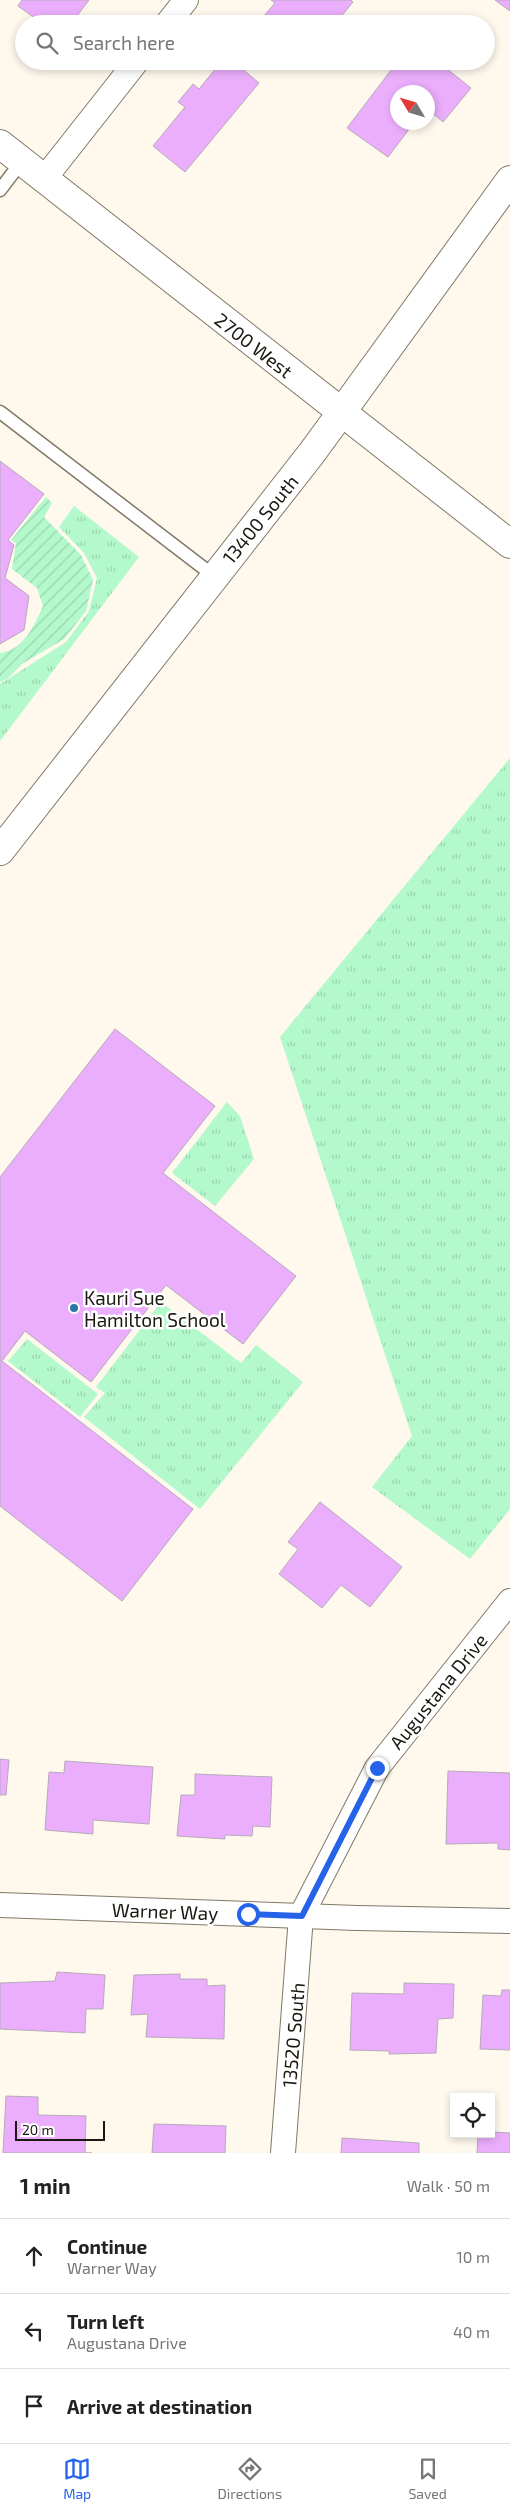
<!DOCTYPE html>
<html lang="en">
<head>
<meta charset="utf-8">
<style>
  body { margin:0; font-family:"Exo 2",sans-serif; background:#f2f2f2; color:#222 }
  .controls { position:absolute; right:15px; bottom:15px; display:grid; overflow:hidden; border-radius:0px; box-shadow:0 2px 8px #0003 }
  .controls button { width:45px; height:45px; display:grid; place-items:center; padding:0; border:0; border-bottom:1px solid #e0e0e0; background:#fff; color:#222; font:25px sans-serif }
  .compass { position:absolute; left:390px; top:85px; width:45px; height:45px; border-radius:50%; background:#fff; box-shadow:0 2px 8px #0003; rotate:308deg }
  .scale { position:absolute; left:15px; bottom:12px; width:90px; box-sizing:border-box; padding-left:5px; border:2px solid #1b1811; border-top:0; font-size:14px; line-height:18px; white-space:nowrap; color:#1b1811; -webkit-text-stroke:4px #fff; paint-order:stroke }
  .stop { position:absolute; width:15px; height:15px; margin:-11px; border:4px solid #2563eb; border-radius:50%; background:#fff }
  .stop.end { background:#2563eb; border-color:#fff; box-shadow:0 1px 5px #0008 }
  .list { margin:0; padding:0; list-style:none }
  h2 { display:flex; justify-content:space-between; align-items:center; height:65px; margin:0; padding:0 20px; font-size:21px }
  h2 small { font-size:16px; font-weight:400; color:#767676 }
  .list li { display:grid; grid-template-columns:32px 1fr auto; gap:15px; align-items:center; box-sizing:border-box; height:75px; padding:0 20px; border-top:1px solid #e0e0e0 }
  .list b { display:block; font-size:19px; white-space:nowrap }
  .list p { margin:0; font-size:16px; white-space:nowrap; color:#767676 }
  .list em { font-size:16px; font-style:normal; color:#767676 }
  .icon { flex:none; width:28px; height:28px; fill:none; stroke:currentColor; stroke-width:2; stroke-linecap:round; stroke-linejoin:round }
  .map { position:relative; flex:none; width:510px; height:2153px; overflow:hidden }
  .search { position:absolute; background:#fff; box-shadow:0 2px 8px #0003; left:15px; right:15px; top:15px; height:55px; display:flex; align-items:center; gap:12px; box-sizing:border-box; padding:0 18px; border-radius:28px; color:#767676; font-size:19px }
  .sheet { height:290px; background:#fff }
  nav { display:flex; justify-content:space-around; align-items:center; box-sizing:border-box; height:70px; border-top:1px solid #e0e0e0; background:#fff; font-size:14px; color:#767676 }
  nav a { display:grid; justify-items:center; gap:2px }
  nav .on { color:#2563eb }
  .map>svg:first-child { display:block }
  .grass { fill:url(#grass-tufts) }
  .garden { fill:url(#garden-furrows) }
  .building { fill:#ebaefc; stroke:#b6aab9 }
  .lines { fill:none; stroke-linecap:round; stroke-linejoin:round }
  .service-casing { stroke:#817868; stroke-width:15 }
  .minor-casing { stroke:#817868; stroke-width:26 }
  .tertiary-casing { stroke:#817868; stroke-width:30 }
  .secondary-casing { stroke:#817868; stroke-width:30 }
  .service { stroke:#fff; stroke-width:12 }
  .minor { stroke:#fff; stroke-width:24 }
  .tertiary { stroke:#fff; stroke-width:28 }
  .secondary { stroke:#fff; stroke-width:28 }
  .route { stroke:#2563eb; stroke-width:6 }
  .poi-dot { fill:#2977a9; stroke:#fff; stroke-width:2 }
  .labels { text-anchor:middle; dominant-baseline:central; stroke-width:5; stroke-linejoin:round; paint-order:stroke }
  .street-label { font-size:19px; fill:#1b1811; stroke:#fff }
  .poi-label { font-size:19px; fill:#1b1811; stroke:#fff; text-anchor:start }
</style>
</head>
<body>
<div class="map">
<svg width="510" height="2153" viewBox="0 0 510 2153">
  <defs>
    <pattern id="grass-tufts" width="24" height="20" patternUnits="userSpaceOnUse" patternTransform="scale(1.25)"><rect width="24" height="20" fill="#b3f9cc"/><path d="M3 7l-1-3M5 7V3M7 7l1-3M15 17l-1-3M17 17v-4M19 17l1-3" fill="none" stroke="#99d5ae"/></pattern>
    <pattern id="garden-furrows" width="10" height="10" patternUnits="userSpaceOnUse" patternTransform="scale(1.25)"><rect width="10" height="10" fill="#b3f9cc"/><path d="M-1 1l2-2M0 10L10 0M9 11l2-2" fill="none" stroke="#99d5ae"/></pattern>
  </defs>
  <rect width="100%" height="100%" fill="#fef8ed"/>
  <g class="grass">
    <polygon points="74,506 139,557 0,741 0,684 66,642 89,611 97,578 84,553 59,527"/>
    <polygon points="510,758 510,1509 470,1559 372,1487 412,1436 280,1037"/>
    <polygon points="227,1102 240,1116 254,1159 215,1206 172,1173"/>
    <polygon points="161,1302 241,1363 256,1345 303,1382 200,1509 84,1417 105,1393 96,1387"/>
    <polygon points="27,1339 98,1394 80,1417 8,1361"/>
  </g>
  <path class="garden" d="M46 497 52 503 44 517 81 555 93 580 86 611 64 639 22 664 7 679 0 682V653C24 650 34 626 43 606L37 588 12 569 16 543 11 540Z"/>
  <g class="building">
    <polygon points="22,0 89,0 71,24 43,24 18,6"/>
    <polygon points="271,0 351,0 353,2 335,24 328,24 319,16 312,24 257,24 275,3"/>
    <polygon points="495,0 510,0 510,11"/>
    <polygon points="222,61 233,61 259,83 185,172 153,146 185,107 178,102 193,84 199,89"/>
    <polygon points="398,61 437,61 471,88 443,122 431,112 428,116 428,92 398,92 398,122 422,122 418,127 413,124 388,157 347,128"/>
    <polygon points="0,461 44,494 8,540 14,545 5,578 29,596 24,630 0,644"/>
    <polygon points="115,1029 215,1106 163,1173 296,1276 243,1344 166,1285 91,1382 25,1331 2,1361 193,1509 122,1601 0,1506 0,1177"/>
    <polygon points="320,1502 402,1567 370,1607 341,1585 322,1608 279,1574 298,1549 288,1542"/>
    <polygon points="0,1759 9,1760 6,1795 0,1795"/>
    <polygon points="65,1761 153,1767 149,1824 93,1820 93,1834 45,1830 49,1772 64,1773"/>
    <polygon points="448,1771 510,1773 510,1850 498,1849 498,1843 446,1844"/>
    <polygon points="195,1774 272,1777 270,1827 253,1826 252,1836 225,1835 225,1839 177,1836 181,1795 195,1795"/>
    <polygon points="57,1972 105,1975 103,2009 86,2009 85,2033 0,2029 0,1983 55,1981"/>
    <polygon points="180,1974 180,1979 207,1979 207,1986 225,1985 224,2039 146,2037 148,2014 131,2015 134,1975"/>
    <polygon points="404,1983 454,1984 453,2018 438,2019 436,2053 389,2054 389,2051 350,2050 352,1993 404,1994"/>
    <polygon points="502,1990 510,1990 510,2050 480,2049 483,1995 501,1996"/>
    <polygon points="6,2096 38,2097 38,2115 86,2116 85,2153 92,2153 3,2153"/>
    <polygon points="154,2124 226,2126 225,2153 152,2153"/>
    <polygon points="491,2132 510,2133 510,2153 477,2153 478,2134 491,2134"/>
    <polygon points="342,2138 419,2143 419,2153 341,2153"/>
  </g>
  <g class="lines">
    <defs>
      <g id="service">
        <polyline points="0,190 22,161"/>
        <polyline points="0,412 214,576"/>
      </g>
      <g id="minor">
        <polyline points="167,24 186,0"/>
        <polyline points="44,179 137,61"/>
        <polyline points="0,1905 357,1918 510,1921"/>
        <polyline points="283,2153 301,1916 377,1768 510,1601"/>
      </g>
      <polyline id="tertiary" points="341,413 510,180"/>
      <g id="secondary">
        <polyline points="0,144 510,544"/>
        <polyline points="0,851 311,454 341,413"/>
      </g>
    </defs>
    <use href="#service" class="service-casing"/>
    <use href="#minor" class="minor-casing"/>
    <use href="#tertiary" class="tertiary-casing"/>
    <use href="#secondary" class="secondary-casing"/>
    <use href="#service" class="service"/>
    <use href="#minor" class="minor"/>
    <use href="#tertiary" class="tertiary"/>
    <use href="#secondary" class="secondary"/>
  </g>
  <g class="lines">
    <polyline class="route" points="248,1914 302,1916 377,1768"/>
  </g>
  <circle class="poi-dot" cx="74" cy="1308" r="5"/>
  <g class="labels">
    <g class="street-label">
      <text transform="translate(254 345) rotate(38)">2700 West</text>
      <text transform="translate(260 519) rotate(-51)">13400 South</text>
      <text transform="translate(438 1691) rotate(-51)">Augustana Drive</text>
      <text transform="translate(165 1911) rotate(2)">Warner Way</text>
      <text transform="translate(293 2035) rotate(-85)">13520 South</text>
    </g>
    <g class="poi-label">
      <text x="84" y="1297">Kauri Sue<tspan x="84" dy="22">Hamilton School</tspan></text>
    </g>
  </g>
</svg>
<div class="controls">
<button><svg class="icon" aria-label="locate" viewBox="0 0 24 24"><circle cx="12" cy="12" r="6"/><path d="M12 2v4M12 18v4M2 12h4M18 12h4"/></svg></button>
</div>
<svg class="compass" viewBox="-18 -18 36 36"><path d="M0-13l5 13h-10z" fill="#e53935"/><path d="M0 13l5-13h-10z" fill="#767676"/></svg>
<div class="scale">20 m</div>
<div class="stop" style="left:248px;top:1914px"></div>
<div class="stop end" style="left:377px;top:1768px"></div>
<div class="search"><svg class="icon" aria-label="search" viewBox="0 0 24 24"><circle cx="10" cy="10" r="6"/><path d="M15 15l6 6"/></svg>Search here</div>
</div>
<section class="sheet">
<h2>1 min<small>Walk · 50 m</small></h2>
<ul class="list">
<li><svg class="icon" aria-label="ahead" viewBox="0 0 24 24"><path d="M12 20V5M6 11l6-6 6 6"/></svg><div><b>Continue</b><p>Warner Way</p></div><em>10 m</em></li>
<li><svg class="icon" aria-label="left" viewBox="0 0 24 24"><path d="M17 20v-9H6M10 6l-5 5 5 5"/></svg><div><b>Turn left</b><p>Augustana Drive</p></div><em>40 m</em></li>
<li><svg class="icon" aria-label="arrive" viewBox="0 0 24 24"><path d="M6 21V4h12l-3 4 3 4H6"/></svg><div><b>Arrive at destination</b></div></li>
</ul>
</section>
<nav>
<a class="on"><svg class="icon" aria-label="map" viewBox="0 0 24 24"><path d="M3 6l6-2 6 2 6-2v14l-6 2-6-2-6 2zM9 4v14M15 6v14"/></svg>Map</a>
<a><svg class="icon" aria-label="directions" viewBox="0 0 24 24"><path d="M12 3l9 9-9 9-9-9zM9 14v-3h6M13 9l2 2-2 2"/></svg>Directions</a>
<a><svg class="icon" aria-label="saved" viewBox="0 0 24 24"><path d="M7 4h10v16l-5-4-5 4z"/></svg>Saved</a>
</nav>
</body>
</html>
